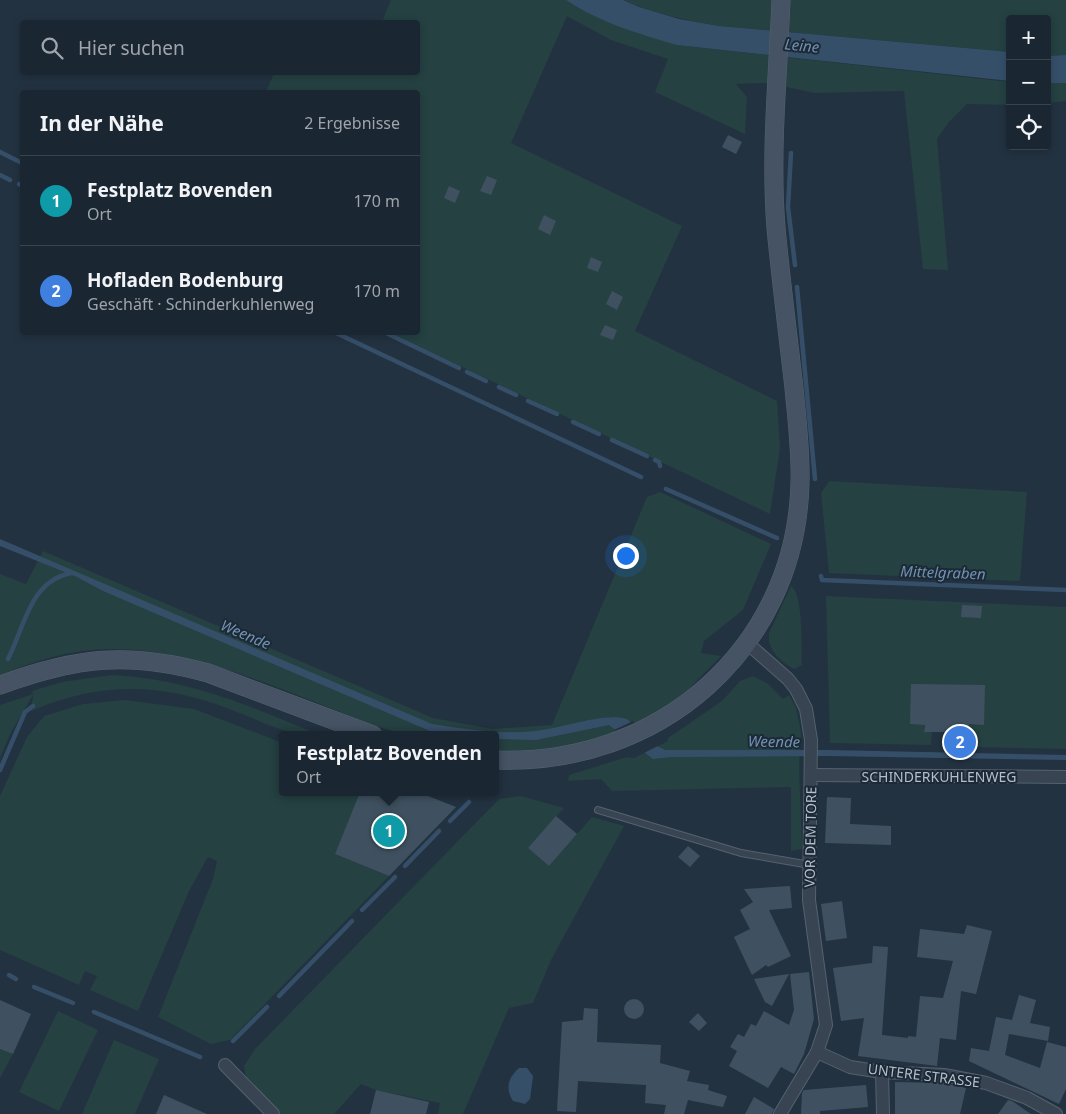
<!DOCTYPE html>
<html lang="de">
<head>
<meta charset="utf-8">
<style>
  body { margin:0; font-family:"Noto Sans",sans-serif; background:#232e39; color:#f1f3f6 }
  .controls { position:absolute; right:15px; top:15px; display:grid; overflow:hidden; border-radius:5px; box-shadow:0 2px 8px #0003 }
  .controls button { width:45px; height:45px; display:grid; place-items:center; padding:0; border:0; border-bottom:1px solid #38434d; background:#1a2631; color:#f1f3f6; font:25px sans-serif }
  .you { position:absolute; left:625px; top:555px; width:18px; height:18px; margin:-12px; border:4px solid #fff; border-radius:50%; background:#1a73e8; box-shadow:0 0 0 8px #1a73e833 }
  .badge { display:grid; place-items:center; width:32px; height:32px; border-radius:50%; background:#8c9099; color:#fff; font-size:16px; font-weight:700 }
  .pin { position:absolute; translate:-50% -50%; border:2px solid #fff; box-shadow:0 1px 5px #0006 }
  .popup { position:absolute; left:279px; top:731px; width:220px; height:65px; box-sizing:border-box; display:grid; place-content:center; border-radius:5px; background:#1a2631; filter:drop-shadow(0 1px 4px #0005); font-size:16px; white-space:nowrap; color:#9fa5ab }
  .popup b { font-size:19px; color:#f1f3f6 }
  .popup::after { content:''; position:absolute; left:50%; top:100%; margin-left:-10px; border:10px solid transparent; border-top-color:#1a2631 }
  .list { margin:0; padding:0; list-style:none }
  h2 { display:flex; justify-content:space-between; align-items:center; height:65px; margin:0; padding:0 20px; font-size:21px }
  h2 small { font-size:16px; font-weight:400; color:#9fa5ab }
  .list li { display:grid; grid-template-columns:32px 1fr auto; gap:15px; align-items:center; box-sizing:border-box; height:90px; padding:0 20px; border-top:1px solid #38434d }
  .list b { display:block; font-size:19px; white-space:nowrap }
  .list p { margin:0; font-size:16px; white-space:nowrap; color:#9fa5ab }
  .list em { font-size:16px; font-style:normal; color:#9fa5ab }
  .icon { flex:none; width:28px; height:28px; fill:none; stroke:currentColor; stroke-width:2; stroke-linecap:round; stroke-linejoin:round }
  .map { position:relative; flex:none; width:1066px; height:1114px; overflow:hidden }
  .search { position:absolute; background:#1a2631; box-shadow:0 2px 8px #0003; left:20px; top:20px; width:400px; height:55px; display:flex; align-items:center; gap:12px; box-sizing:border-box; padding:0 18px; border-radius:5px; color:#9fa5ab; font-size:19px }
  .panel { position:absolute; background:#1a2631; box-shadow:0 2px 8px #0003; left:20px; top:90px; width:400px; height:245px; border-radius:5px }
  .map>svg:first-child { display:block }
  .green { fill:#254142 }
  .water { fill:#364f69 }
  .pier { fill:#233241 }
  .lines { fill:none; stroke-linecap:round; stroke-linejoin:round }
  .stream { stroke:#364f69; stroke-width:4.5 }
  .building { fill:#3f5160 }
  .lane-casing { stroke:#55626e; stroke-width:8 }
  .street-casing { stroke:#55626e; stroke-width:14 }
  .secondary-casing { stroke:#55626e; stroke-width:19 }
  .lane { stroke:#384451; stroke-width:6 }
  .street { stroke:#384451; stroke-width:12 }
  .secondary { stroke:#455364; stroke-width:18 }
  .labels { text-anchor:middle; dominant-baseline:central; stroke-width:4; stroke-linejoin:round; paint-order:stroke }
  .street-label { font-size:14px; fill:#b4bfcb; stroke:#1c2936 }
  .water-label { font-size:15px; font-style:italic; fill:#7292b1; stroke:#1c2936 }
</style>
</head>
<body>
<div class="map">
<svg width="1066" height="1114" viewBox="0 0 1066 1114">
  <rect width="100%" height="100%" fill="#233241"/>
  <g class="green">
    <polygon points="391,0 566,0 677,45 1010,82 1010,105 967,104 948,123 937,139 948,270 923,269 904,91 815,93 767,83 736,84 747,97 745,134 655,92 668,59 611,40 567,16 511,143 682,226 635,331 777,401 780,448 770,514 391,333 418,332 418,92 266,92 274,73 418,72 418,22 382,22"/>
    <path d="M623 0H1066V55L1047 56V19H1010V52L719 26C686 20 654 14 623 0Z"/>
    <polygon points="1047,83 1066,83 1066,101 1047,103"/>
    <polygon points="829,481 1027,492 1020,581 829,573 821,493"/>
    <path d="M660 492 771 544 743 610 704 641 701 653 721 656 689 689 656 714 608 736 550 751 495 752V735H406L379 727C290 694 173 635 76 652 50 656 25 665 0 675V574L26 584 43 551 433 718 492 729 552 725 647 497Z"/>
    <path d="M791 586C804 595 801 649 802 665L794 669C780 661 767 650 769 633Z"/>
    <polygon points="826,596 1066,607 1066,749 969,747 970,685 925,685 924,731 932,732 931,745 830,743"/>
    <path d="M112 675C190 679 249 706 320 735 313 735 304 736 297 734 275 729 253 718 232 710 161 683 102 681 31 711L33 695 11 732 0 758V705L33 694 32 691 62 682Z"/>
    <polygon points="753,676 768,684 783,699 789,695 796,708 801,732 799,767 802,849 791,851 791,787 612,791 601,779 568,781 569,775 627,757 634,758 668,741 668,738 722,701 740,681"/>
    <polygon points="125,700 194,709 283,743 283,792 360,792 335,854 389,876 230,1040 211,1044 158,1017 213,879 217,861 208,857 189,891 138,1011 90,990 97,976 85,971 79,985 0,950 0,796 27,737 44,716 83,704"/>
    <polygon points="521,796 564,808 528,848 549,866 592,817 624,826 551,960 533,1003 509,1008 463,1114 438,1114 440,1103 376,1090 361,1084 334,1114 281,1114 246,1078 244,1066 255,1049 499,799"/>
    <polygon points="58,1011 98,1030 59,1111 19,1092"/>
    <polygon points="114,1040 159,1059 135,1114 82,1114"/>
    <polygon points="0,1049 13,1054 0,1078"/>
  </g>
  <g class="water">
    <path d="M566 0H623L639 7 679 19 719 26 1010 52V81L677 45C639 34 599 22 566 0Z"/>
    <polygon points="1066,55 1066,83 1047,83 1047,56"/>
    <path d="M0 539 432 724C466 729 500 735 535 731 561 729 603 712 627 719L659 747 665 750H828L1066 755V760L828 756 671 757 653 759 609 725 536 740 495 739V735H456L430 731 103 591 77 577 0 546Z"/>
    <path d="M519 1068H527L533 1076 530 1099 525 1104 513 1101C505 1088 508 1078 519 1068Z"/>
  </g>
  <polygon class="pier" points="633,721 660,745 642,754 614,730"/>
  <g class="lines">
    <g class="stream">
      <polyline points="0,152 22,163"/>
      <polyline points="791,153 788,207 795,265"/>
      <polyline points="0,175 10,180"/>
      <polyline points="19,184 22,186"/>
      <polyline points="797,287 815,479"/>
      <polyline points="334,332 641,477"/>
      <polyline points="384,332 459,368"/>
      <polyline points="467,372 486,381"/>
      <polyline points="499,387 516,395"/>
      <polyline points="528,401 557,414"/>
      <polyline points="573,422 599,434"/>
      <polyline points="612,440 647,456"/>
      <polyline points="655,460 659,462 660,466"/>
      <polyline points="666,489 777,538"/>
      <polyline points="821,576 822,580 1066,590"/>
      <path d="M8 659C25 626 30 580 72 573"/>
      <polyline points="0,770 25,712 33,706"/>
      <polyline points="450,821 469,802"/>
      <polyline points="405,866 439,831"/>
      <polyline points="362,910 395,877"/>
      <polyline points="9,975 16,979"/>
      <polyline points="34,987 73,1003"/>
      <polyline points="279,996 352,921"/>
      <polyline points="94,1012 200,1057"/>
      <polyline points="233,1041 267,1007"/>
    </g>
  </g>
  <g class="building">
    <polygon points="728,135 742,142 736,154 722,147"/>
    <polygon points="487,176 497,180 491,195 480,191"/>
    <polygon points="449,186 460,191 455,203 444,198"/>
    <polygon points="544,215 556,221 550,235 538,229"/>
    <polygon points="591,257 602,262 598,272 587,268"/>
    <polygon points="612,291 623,297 617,310 606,304"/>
    <polygon points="605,325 617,330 613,340 600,335"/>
    <polygon points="962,605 982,606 981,618 961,617"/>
    <polygon points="911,684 985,685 984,725 969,724 969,732 924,732 925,725 910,724"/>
    <polygon points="360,792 418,792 456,807 389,876 335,854"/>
    <polygon points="827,797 851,798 850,824 891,826 891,845 825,843"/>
    <polygon points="556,816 577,834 549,866 528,848"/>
    <polygon points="688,846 700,856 690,867 678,857"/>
    <polygon points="790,886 792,908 769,910 791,956 768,967 766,965 752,975 734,937 750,929 740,910 753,902 744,889"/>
    <polygon points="842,901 847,938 826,941 821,904"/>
    <polygon points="967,925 992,931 976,994 961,991 956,1040 940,1038 937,1066 858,1056 864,1018 841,1021 833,968 872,963 873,946 888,947 882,1035 908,1038 908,1036 916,1037 920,996 943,998 953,961 917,957 920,929 964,934"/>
    <polygon points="809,972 814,1019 804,1054 794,1074 781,1067 768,1088 729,1066 737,1051 730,1047 738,1034 744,1037 751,1024 756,1026 764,1011 789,1025 794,1010 790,974"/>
    <polygon points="789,974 772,1006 765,1002 754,979"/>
    <polygon points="1019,995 1036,1000 1030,1023 1050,1027 1048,1041 1009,1034 1005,1055 1040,1068 1047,1042 1066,1047 1066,1089 1059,1104 969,1061 971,1048 989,1051 996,1017 1012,1020"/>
    <circle cx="634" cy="1009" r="10"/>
    <polygon points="0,1000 31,1014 13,1054 0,1049"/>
    <polygon points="584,1008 598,1009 597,1042 661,1045 660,1063 690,1071 687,1081 709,1085 708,1090 727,1096 723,1107 688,1100 684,1114 664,1114 666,1105 645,1103 646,1085 578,1081 576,1112 557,1111 562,1022 583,1020"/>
    <polygon points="698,1013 707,1023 699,1031 689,1022"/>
    <polygon points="895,1082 944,1083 966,1088 960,1114 895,1114"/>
    <polygon points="866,1085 868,1107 820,1111 820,1114 801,1114 802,1093 804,1090"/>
    <polygon points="376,1090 429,1102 426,1114 370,1114"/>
    <polygon points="164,1095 207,1114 156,1114"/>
    <polygon points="754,1097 774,1109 772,1114 745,1114"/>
    <polygon points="1008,1100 1012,1101 1031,1114 998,1114"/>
  </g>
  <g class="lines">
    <defs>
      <polyline id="lane" points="598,810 741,853 810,865"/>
      <g id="street">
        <polyline points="747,643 788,679 796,689 806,709 811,740 809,900 826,1025 817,1052 780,1114"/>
        <polyline points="811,775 1066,777"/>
        <polyline points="817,1052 850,1067 882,1072 944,1075 986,1083 1027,1098 1056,1114"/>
        <polyline points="225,1065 273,1114"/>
        <polyline points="882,1072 883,1114"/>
      </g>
      <g id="secondary">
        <path d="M0 685C77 657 128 651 208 673L373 735"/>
        <path d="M495 760C658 767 796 649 800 483 801 451 797 420 794 388 788 335 781 281 776 228 770 152 778 76 781 0"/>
      </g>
    </defs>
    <use href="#lane" class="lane-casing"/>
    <use href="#street" class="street-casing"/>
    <use href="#secondary" class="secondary-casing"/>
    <use href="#lane" class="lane"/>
    <use href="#street" class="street"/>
    <use href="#secondary" class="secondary"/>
  </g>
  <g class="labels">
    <g class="street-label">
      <text x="939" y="776">SCHINDERKUHLENWEG</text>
      <text transform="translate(810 837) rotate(-89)">VOR DEM TORE</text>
      <text transform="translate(924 1075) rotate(7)">UNTERE STRASSE</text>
    </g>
    <g class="water-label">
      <text transform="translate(802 45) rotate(6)">Leine</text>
      <text transform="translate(943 572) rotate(2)">Mittelgraben</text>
      <text transform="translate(246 634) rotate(23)">Weende</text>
      <text transform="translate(774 741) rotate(1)">Weende</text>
    </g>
  </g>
</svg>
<div class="controls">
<button>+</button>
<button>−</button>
<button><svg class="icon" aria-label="locate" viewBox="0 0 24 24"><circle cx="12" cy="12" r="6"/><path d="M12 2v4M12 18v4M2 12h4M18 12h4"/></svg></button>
</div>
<div class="you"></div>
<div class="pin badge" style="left:389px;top:831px;background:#0f9aa8">1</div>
<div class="popup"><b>Festplatz Bovenden</b>Ort</div>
<div class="pin badge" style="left:960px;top:742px;background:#3f7fe0">2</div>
<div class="search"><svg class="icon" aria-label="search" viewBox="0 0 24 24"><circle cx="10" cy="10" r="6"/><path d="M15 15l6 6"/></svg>Hier suchen</div>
<section class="panel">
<h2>In der Nähe<small>2 Ergebnisse</small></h2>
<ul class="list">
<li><span class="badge" style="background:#0f9aa8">1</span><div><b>Festplatz Bovenden</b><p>Ort</p></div><em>170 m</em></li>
<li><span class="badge" style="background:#3f7fe0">2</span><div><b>Hofladen Bodenburg</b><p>Geschäft · Schinderkuhlenweg</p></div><em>170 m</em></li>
</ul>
</section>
</div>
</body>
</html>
